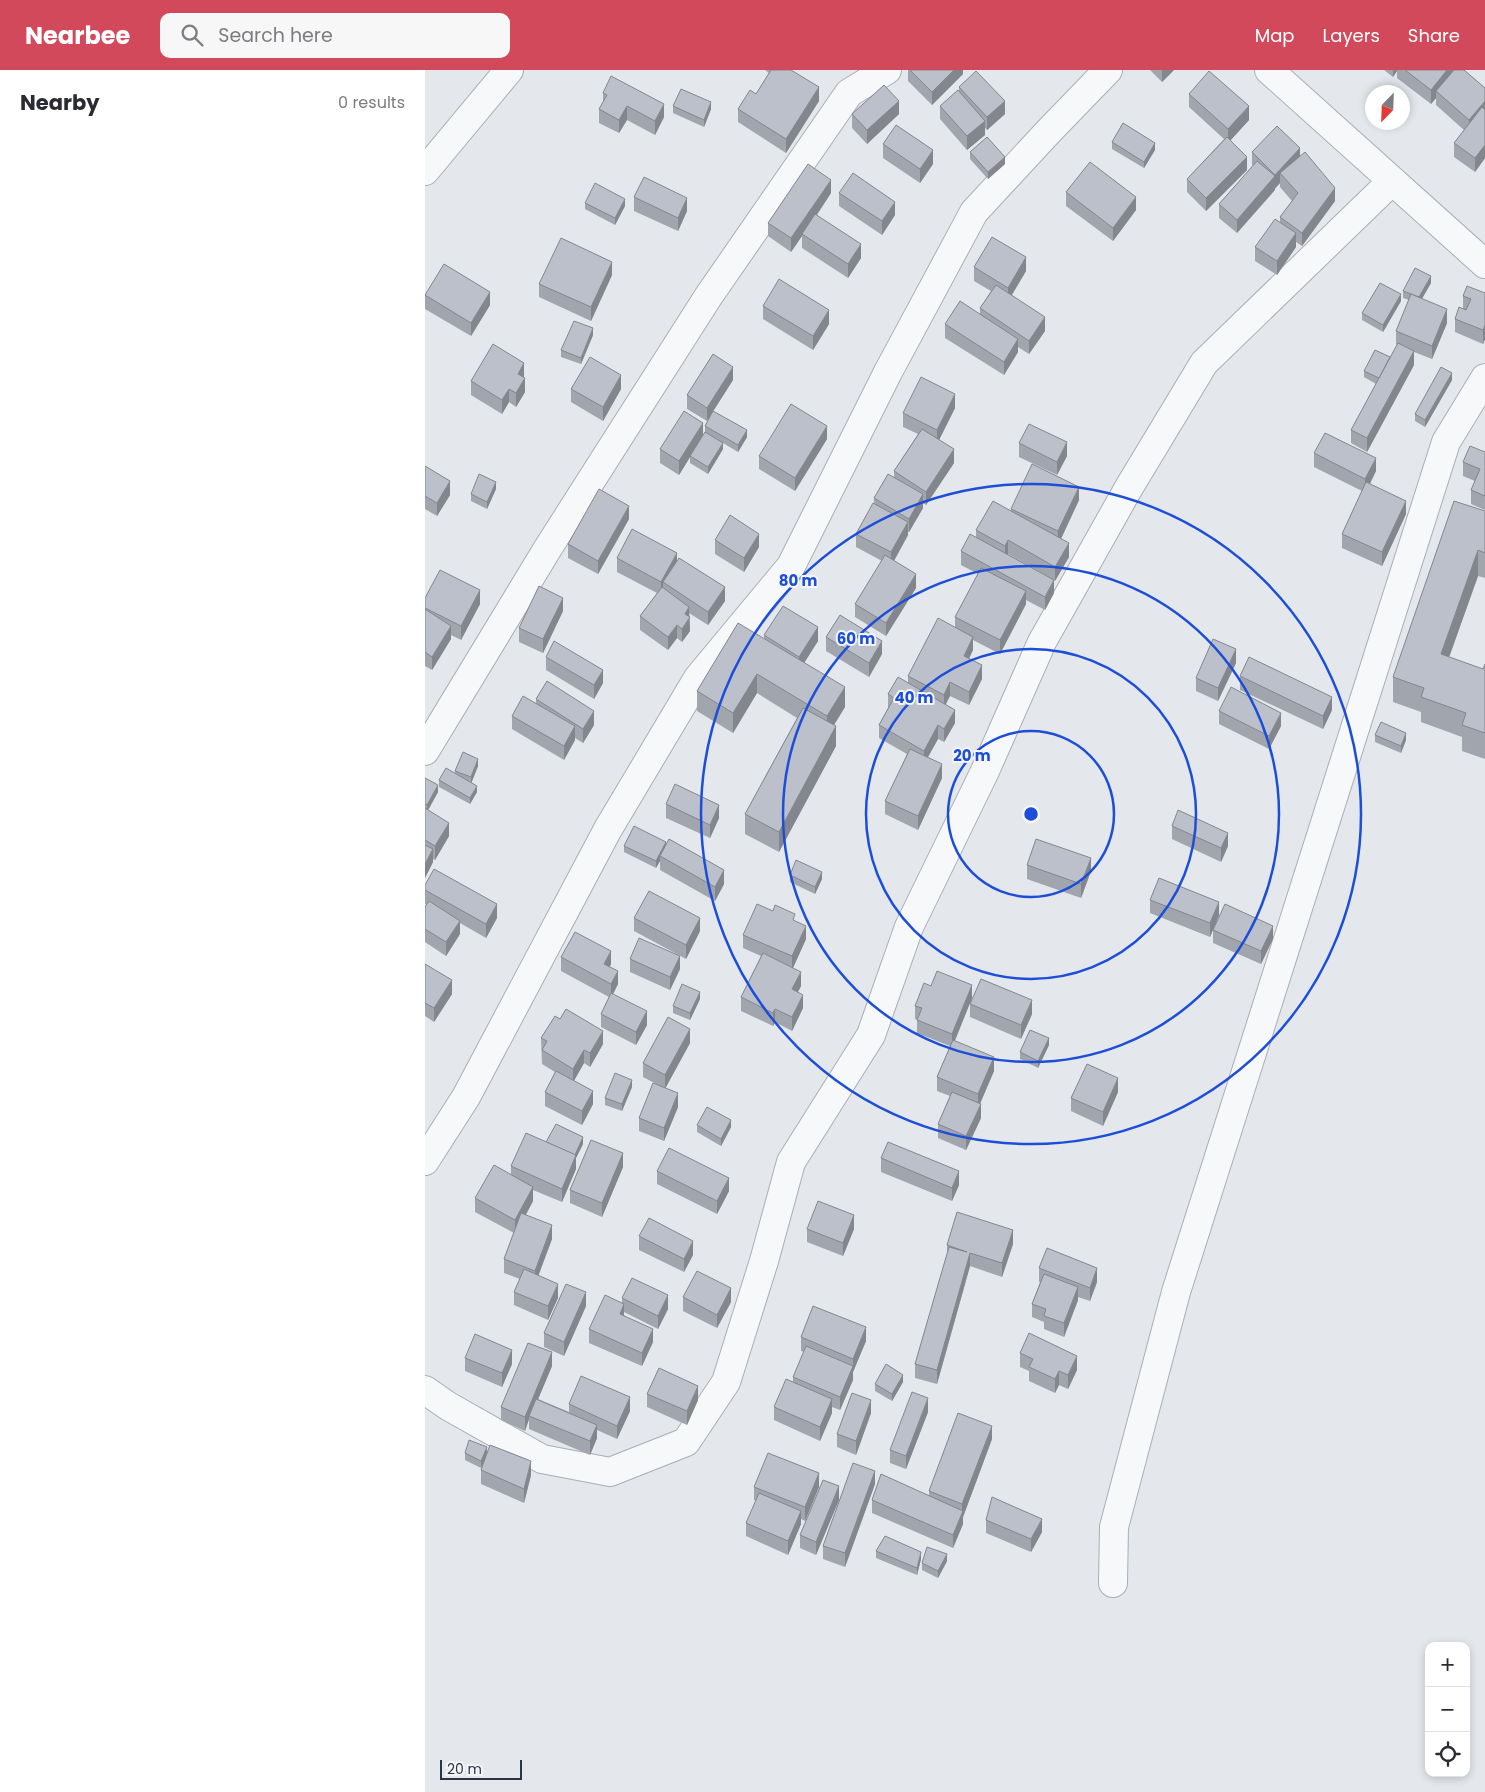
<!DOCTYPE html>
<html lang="en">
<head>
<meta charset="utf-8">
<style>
  body { margin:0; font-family:Poppins,sans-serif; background:#f7f7f7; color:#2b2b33 }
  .controls { position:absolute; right:15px; bottom:15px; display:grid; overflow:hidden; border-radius:10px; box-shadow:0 2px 8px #0003 }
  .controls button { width:45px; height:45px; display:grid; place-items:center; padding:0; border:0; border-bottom:1px solid #e1e1e2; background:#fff; color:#2b2b33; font:25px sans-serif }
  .compass { position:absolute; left:940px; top:15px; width:45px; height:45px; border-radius:50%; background:#fff; box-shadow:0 2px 8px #0003; rotate:203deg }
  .scale { position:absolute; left:15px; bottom:12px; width:82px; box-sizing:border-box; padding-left:5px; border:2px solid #2b3445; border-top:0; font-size:14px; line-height:18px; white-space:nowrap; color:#2b3445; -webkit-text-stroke:4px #f4f6f9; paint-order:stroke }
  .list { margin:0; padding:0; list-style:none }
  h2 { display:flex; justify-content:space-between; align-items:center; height:65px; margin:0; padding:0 20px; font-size:21px }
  h2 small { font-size:16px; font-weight:400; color:#7c7c81 }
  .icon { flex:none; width:28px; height:28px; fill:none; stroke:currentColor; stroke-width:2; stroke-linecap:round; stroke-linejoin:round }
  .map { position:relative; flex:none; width:1060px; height:1722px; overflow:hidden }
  header { display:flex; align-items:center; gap:30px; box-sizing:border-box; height:70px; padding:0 25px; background:#d1495b; color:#fff }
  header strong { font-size:24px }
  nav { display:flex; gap:28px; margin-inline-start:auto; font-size:18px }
  .search { width:350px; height:45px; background:#f7f7f7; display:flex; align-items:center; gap:12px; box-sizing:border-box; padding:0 18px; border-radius:10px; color:#7c7c81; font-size:19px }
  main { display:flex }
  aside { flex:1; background:#fff }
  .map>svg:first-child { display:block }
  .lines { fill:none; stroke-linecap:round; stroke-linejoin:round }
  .minor-casing { stroke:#a9aeb7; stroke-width:30 }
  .minor { stroke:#f7f8fa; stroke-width:28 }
  .wall { fill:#a1a5ae; fill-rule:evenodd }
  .shaded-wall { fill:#83868d }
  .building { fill:#bbc0ca; stroke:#83868d }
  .ring { fill:none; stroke:#1d4ed8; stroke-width:2.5 }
  .centre { fill:#1d4ed8; stroke:#f4f6f9; stroke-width:2.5 }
  .ring-label { font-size:15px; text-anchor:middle; font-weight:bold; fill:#1d4ed8; stroke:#f4f6f9; stroke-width:4; stroke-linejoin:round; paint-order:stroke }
</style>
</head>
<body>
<header>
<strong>Nearbee</strong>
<div class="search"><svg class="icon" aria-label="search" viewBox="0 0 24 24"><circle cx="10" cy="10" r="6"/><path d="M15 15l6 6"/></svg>Search here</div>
<nav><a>Map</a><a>Layers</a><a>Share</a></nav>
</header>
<main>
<aside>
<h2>Nearby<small>0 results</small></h2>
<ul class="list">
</ul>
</aside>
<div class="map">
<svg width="1060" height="1722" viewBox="0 0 1060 1722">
  <rect width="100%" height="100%" fill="#e4e7ec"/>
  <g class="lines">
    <defs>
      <g id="minor">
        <polyline points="844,0 1060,194"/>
        <polyline points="0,101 84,0"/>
        <polyline points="0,681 123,478 283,227 424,23 462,0"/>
        <polyline points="0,1091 41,1027 183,759 273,608 366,496 463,302 549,142 624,61 683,0"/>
        <polyline points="0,1320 23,1336 117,1389 185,1402 261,1372 301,1312 339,1191 366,1092 446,965 484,857 560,701 617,572 703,419 779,293 967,111"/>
        <polyline points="688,1513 689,1457 751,1222 1021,372 1060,308"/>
      </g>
    </defs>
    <use href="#minor" class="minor-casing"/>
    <use href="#minor" class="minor"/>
  </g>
  <g class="wall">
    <polygon points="340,0 366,0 394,31 361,83 313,52 313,39 331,24 344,3"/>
    <polygon points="483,0 538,0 538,4 507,35 483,11"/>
    <polygon points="725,0 749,0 737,12"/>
    <polygon points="959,0 1039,0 1060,18 1060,88 1050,102 1029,87 1029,73 1039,60 1011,35 1011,28 1006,34 972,8 972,1 968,7"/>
    <polygon points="534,17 580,44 562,60 560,58 560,65 542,80 515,49 515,36 534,21"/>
    <polygon points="178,23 239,47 230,65 202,50 194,63 174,53 174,39 178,33"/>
    <polygon points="764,24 824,50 805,71 822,100 781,141 762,122 762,109 799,69 764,37"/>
    <polygon points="248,36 286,39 279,57 248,43"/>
    <polygon points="427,44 474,44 442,74 427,58"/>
    <polygon points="687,72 730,80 719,98 687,79"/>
    <polygon points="458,74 508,94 495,113 458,88"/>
    <polygon points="545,82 580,94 563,109 545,89"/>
    <polygon points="827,82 875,86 910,131 877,176 871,172 871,177 852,205 830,191 830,177 855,153 855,147 867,131 855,117 855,113 812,163 794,148 794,134 828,96 827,95"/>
    <polygon points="641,122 711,140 688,171 641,136"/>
    <polygon points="406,123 392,145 436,188 423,208 377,178 377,166 366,182 343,166 343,153"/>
    <polygon points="414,123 470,145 457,165 414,136"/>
    <polygon points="209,127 262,141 253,161 209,141"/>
    <polygon points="160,133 200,136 190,155 160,139"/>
    <polygon points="549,197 601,201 587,225 620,261 604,284 593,277 593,282 579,305 520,268 520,254 555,244 555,238 566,221 549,211"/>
    <polygon points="187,205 166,251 114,227 114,214"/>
    <polygon points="1006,213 997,229 1022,253 1007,289 989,282 989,295 942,382 926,373 926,360 951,314 939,307 939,301 965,287 972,275 971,274 971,261 984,230 978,228 978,221"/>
    <polygon points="1060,223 1060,269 1058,274 1030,262 1030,249 1038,239 1038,226"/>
    <polygon points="0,225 65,235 46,266 0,239"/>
    <polygon points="976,231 958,262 937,250 937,243"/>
    <polygon points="338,236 404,254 388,280 338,249"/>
    <polygon points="168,265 156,294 136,287 136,280"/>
    <polygon points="99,307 100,322 91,337 84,332 77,344 46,325 46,311"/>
    <polygon points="308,310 288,341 322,367 313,382 298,373 298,379 283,404 265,393 265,387 254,405 235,393 235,379 278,366 280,362 280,356 287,343 282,351 262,339 262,325"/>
    <polygon points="1027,310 1000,357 990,351 990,344"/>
    <polygon points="146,319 196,319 178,351 146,332"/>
    <polygon points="530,338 514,370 529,393 501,435 498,433 498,438 484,462 483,462 483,465 469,491 491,518 461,566 430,547 430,534 457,491 431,477 431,464 449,433 449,428 469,407 469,401 493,364 478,357 478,343"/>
    <polygon points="402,369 370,421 334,399 334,386"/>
    <polygon points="594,373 642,386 632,405 594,387"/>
    <polygon points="1060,382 1060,440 1046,434 1046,420 1050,411 1038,406 1038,392"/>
    <polygon points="889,383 951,401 945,414 981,444 957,496 917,478 917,464 937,421 889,397"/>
    <polygon points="0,396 25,425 12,446 0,439"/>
    <polygon points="71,419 62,439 46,431 46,424"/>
    <path d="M654 430 636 469 644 487 630 511 629 510V523L620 540 601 530V534L575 584 548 570V580L544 588 557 609 544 635 525 626 520 634 530 653 519 672 513 669 503 687 517 708 493 760 460 744V731L482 684 454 668V655L463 638V624L483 613V606L530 558V547L553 504 536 495V481L551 468V460L586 441V439ZM583 484 629 510 583 485Z"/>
    <polygon points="1060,441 1060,508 1053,506 1024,587 1058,599 1060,594 1060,689 1037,681 1037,667 996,652 996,642 968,632 968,607"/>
    <polygon points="204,449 173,504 143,488 143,474"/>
    <polygon points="290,470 334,477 319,502 290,484"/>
    <polygon points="192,488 252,492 300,531 283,555 264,543 265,561 257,572 252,568 243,580 215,560 215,546 232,523 192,502"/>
    <polygon points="0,528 55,534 36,570 26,565 26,569 7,600 0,596"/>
    <polygon points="138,541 118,583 94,572 94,558"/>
    <polygon points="339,565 393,571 379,593 420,637 409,655 411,676 354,782 320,764 320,744 372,648 332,623 308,663 272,641 272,621 339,569"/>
    <polygon points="401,567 457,584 444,607 401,581"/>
    <polygon points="121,587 178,613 169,629 121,600"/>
    <polygon points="811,593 793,631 771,621 771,608"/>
    <polygon points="815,606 907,640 898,659 815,620"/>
    <polygon points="111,629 169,655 158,673 150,668 150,670 139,690 87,659 87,646 111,633"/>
    <polygon points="794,641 856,656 844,679 794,654"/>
    <polygon points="950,665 981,670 976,683 950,672"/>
    <polygon points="53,696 46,713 52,722 45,734 14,717 14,710 30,703 30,701"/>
    <polygon points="0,708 13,722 3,740 24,766 10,790 8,789 8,792 0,808"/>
    <polygon points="241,734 294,748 285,768 241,748"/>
    <polygon points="747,756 803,776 796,792 747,769"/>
    <polygon points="241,775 299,814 290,831 235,800 235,791 231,798 199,782 199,776"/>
    <polygon points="602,795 666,801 656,828 602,809"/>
    <polygon points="365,805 397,809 390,824 365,812"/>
    <polygon points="0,815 72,848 61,868 35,853 35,864 21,886 0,872 0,837 1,834 0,834"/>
    <polygon points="725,830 794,845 785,867 725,843"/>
    <polygon points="209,848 275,861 261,889 209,861"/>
    <polygon points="370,851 381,869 368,898 376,916 373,922 378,938 367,961 350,952 348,956 316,941 316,927 336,886 318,878 318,865"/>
    <polygon points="788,860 848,869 836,894 788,873"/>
    <polygon points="136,887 186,894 185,896 193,914 188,924 222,955 211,975 176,957 176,944 184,927 136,901"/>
    <polygon points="205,889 255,899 245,920 205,902"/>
    <polygon points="0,894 27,924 9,952 0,946"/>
    <polygon points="506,916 547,928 530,971 569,1001 555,1034 556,1048 541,1080 513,1068 513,1054 525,1026 512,1021 512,1007 525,976 492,963 492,950 490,949 490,936"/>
    <polygon points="275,929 265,950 248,943 248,936"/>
    <polygon points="545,934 607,944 596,969 545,947"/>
    <polygon points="116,968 178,974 165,997 159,993 149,1011 168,1034 157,1055 120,1036 120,1022 130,1002 117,994"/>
    <polygon points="265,973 240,1018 253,1037 239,1071 214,1061 214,1048 237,1017 218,1007 218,993"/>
    <polygon points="624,975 613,998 595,989 595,982"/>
    <polygon points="207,1017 197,1041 180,1035 180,1028"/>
    <polygon points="693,1022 678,1056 646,1041 646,1028"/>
    <polygon points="272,1055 306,1057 296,1076 272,1062"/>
    <polygon points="121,1072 158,1074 151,1088 151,1099 137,1132 108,1120 108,1131 101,1145 127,1169 113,1205 133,1228 123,1250 89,1235 89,1222 95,1209 79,1203 79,1189 89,1163 50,1142 50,1128 86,1105 86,1096"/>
    <polygon points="456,1088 534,1115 527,1131 456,1102"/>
    <polygon points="198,1097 177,1147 145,1133 145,1120"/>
    <polygon points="232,1101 304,1121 292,1144 232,1114"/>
    <polygon points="382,1159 429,1159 418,1186 382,1172"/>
    <polygon points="214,1166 268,1185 259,1202 214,1180"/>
    <polygon points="588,1174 577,1207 545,1196 512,1314 490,1308 490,1294 522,1185 522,1175"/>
    <polygon points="614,1198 672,1212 665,1231 653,1227 653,1230 639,1267 619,1259 619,1252 607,1247 607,1234 615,1212 614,1212"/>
    <polygon points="258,1227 306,1232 292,1258 258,1241"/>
    <polygon points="197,1228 243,1239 233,1259 199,1242 199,1245 228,1272 217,1296 164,1273 164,1259 197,1233"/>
    <polygon points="161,1236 139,1286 119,1277 119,1263"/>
    <polygon points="376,1267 441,1271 428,1302 428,1310 415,1340 407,1337 407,1343 395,1371 349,1350 349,1337 368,1312 368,1307 379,1282 376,1281"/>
    <polygon points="595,1283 652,1300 643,1319 634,1315 630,1323 604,1311 604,1301 595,1297"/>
    <polygon points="40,1288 87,1294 77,1317 40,1301"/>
    <polygon points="127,1296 113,1329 144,1342 144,1334 205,1341 192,1369 172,1360 172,1368 165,1385 104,1359 104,1349 100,1361 76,1350 76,1337"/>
    <polygon points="478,1312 467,1331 450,1321 450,1314"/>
    <polygon points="222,1324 273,1330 262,1355 222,1337"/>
    <polygon points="503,1342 481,1399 465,1393 465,1380"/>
    <polygon points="446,1343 431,1385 412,1377 412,1364"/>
    <polygon points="567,1369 538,1447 538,1454 528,1478 447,1443 447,1430 504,1426 504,1421"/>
    <polygon points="62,1381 106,1405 99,1433 56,1414 56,1400 59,1392 56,1398 40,1390 40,1383"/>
    <polygon points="450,1414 420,1497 398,1489 398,1476"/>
    <polygon points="329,1417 394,1417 380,1451 376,1449 376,1454 363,1485 321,1466 321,1453 331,1431 329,1430"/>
    <polygon points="414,1430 391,1485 375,1478 375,1465"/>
    <polygon points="561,1450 617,1462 606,1482 561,1463"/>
    <polygon points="451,1481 496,1489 492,1505 451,1488"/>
    <polygon points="522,1491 513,1508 497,1500 497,1493"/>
  </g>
  <g class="shaded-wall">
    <polygon points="529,0 538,0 538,4 507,35 507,22"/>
    <polygon points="737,0 749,0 737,12"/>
    <polygon points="968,0 972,0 972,1 968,7"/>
    <polygon points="1022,0 1030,0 1011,21 1011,28 1006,34 1006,20"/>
    <polygon points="394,17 394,31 361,83 361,69"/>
    <polygon points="474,31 474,44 442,74 442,60"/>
    <polygon points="580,31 580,44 562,60 562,47"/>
    <polygon points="1060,31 1060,44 1044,63 1044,50"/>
    <polygon points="286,32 286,39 279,57 279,50"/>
    <polygon points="239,34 239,47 230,65 230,51"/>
    <polygon points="202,36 202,50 194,63 194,50"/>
    <polygon points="824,36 824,50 803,73 803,59"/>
    <polygon points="560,51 560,65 542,80 542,66"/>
    <polygon points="730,73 730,80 719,98 719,92"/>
    <polygon points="1060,75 1060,88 1050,102 1050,88"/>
    <polygon points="875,78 875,92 855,103 855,113 850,118 850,105"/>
    <polygon points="508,80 508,94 495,113 495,99"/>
    <polygon points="580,87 580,94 563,109 563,102"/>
    <polygon points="822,87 822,100 781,141 781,128"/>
    <polygon points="850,106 850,120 812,163 812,150"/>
    <polygon points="406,110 406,123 378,165 377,164 377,166 366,182 366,168"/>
    <polygon points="910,118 910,131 877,176 877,163"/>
    <polygon points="711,127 711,140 688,171 688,158"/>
    <polygon points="262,128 262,141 253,161 253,148"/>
    <polygon points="200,129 200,136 190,155 190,148"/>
    <polygon points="470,132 470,145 457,165 457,151"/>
    <polygon points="871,163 871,177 852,205 852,191"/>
    <polygon points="436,174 436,188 423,208 423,194"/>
    <polygon points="601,187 601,201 583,231 583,218"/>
    <polygon points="187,192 187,205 166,251 166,237"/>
    <polygon points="1006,206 1006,213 993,235 993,229"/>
    <polygon points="65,222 65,235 46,266 46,253"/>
    <polygon points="976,224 976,231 958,262 958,255"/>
    <polygon points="1022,239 1022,253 1007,289 1007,276"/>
    <polygon points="404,240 404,254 388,280 388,266"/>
    <polygon points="620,247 620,261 604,284 604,271"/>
    <polygon points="1060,255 1060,269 1058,274 1058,260"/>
    <polygon points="168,258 168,265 156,294 156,288"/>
    <polygon points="593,269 593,282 579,305 579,292"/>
    <polygon points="989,281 989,295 942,382 942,368"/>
    <polygon points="99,293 99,307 93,318 93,304"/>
    <polygon points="308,297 308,310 282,351 282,338"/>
    <polygon points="1027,303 1027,310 1000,357 1000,350"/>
    <polygon points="196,305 196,319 178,351 178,337"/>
    <polygon points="100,308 100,322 91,337 91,323"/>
    <polygon points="84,319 84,332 77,344 77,330"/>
    <polygon points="530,324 530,338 512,374 512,360"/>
    <polygon points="278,353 278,366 254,405 254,391"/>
    <polygon points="402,356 402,369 370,421 370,408"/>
    <polygon points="322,360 322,367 313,382 313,375"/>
    <polygon points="642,372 642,386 632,405 632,392"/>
    <polygon points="298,373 298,379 283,404 283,397"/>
    <polygon points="529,379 529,393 501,435 501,422"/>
    <polygon points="951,388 951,401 940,423 940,409"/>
    <polygon points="25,411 25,425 12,446 12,433"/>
    <polygon points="71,412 71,419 62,439 62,432"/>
    <polygon points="654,417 654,430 633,475 633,461"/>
    <polygon points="498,424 498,438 484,462 484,449"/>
    <polygon points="981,431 981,444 957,496 957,482"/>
    <polygon points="204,436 204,449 173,504 173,491"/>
    <polygon points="483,452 483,465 466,496 466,482"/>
    <polygon points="334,464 334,477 319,502 319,488"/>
    <polygon points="583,470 583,484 580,490 580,476"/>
    <polygon points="644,473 644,487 630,511 630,497"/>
    <polygon points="1053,480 1053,506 1016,610 1016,584"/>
    <polygon points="252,483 252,496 238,512 238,522 236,525 236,512"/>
    <polygon points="491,504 491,518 461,566 461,553"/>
    <polygon points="629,510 629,523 620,540 620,527"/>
    <polygon points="300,517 300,531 283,555 283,542"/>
    <polygon points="55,520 55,534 36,570 36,556"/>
    <polygon points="601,521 601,534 575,584 575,570"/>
    <polygon points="138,528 138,541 118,583 118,569"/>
    <polygon points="264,537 265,561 257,572 257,559 260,544"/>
    <polygon points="252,555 252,568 243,580 243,567"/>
    <polygon points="26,556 26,569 7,600 7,587"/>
    <polygon points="393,557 393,571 374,601 374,587"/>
    <polygon points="548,567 548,580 539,599 539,586"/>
    <polygon points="457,571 457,584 444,607 444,593"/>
    <polygon points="811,579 811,593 793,631 793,618"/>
    <polygon points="557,595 557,609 544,635 544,622"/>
    <polygon points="178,600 178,613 169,629 169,615"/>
    <polygon points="332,604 332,623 308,663 308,643"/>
    <polygon points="525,612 525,626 519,638 519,625"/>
    <polygon points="420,617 420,637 402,666 402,646"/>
    <polygon points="907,627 907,640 898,659 898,646"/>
    <polygon points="530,640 530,653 519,672 519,659"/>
    <polygon points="169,641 169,655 158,673 158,659"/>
    <polygon points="856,643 856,656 844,679 844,666"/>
    <polygon points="513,655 513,669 499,694 499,681"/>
    <polygon points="150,656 150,670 139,690 139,676"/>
    <polygon points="411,656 411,676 354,782 354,762"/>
    <polygon points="981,663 981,670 976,683 976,676"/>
    <polygon points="53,689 53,696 46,714 46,707"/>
    <polygon points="517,694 517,708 493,760 493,746"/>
    <polygon points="13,715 13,722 2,742 2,735"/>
    <polygon points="52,716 52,722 45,734 45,728"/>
    <polygon points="294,735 294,748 285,768 285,755"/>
    <polygon points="24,753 24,766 10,790 10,776"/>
    <polygon points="803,763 803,776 796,792 796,778"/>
    <polygon points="241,772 241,779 235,786 235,791 231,798 231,791"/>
    <polygon points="8,779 8,792 0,808 0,794"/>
    <polygon points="666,788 666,801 656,828 656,814"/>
    <polygon points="299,800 299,814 290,831 290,817"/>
    <polygon points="397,802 397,809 390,824 390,817"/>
    <polygon points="794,832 794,845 785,867 785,853"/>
    <polygon points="72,834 72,848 61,868 61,854"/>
    <polygon points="275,848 275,861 261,889 261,875"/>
    <polygon points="35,851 35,864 21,886 21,872"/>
    <polygon points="381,856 381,869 367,900 367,886"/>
    <polygon points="848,856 848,869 836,894 836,881"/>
    <polygon points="186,881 186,894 179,907 179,894"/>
    <polygon points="255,886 255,899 245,920 245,907"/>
    <polygon points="193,901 193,914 186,928 186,914"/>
    <polygon points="376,902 376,916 367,933 367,919"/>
    <polygon points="27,910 27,924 9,952 9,938"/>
    <polygon points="547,915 547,928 527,977 527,964"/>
    <polygon points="275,922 275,929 265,950 265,943"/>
    <polygon points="378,925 378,938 367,961 367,947"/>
    <polygon points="607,930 607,944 596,969 596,955"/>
    <polygon points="350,939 350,952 348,956 348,943"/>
    <polygon points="222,941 222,955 211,975 211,962"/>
    <polygon points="265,959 265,973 240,1019 240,1005"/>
    <polygon points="178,961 178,974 165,997 165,983"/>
    <polygon points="624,968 624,975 613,998 613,991"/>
    <polygon points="159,980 159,993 148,1012 148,999"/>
    <polygon points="569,987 569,1001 553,1038 553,1024"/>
    <polygon points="693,1008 693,1022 678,1056 678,1042"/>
    <polygon points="207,1010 207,1017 197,1041 197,1034"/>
    <polygon points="168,1021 168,1034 157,1055 157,1041"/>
    <polygon points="253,1023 253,1037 239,1071 239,1058"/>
    <polygon points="556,1034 556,1048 541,1080 541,1066"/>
    <polygon points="306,1050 306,1057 296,1076 296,1069"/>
    <polygon points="158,1067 158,1074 151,1088 151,1099 137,1132 137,1119 148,1089"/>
    <polygon points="198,1083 198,1097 177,1147 177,1133"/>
    <polygon points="534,1101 534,1115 527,1131 527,1118"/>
    <polygon points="304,1108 304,1121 292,1144 292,1131"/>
    <polygon points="108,1117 108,1131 90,1164 90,1150"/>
    <polygon points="429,1145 429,1159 418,1186 418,1173"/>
    <polygon points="127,1155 127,1169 110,1215 110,1201"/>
    <polygon points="588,1160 588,1174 577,1207 577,1193"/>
    <polygon points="268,1171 268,1185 259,1202 259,1189"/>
    <polygon points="545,1183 545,1196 512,1314 512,1300"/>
    <polygon points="672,1198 672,1212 665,1231 665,1218"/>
    <polygon points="133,1214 133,1228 123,1250 123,1236"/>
    <polygon points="653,1217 653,1230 639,1267 639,1253"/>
    <polygon points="306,1218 306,1232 292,1258 292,1245"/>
    <polygon points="161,1222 161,1236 139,1286 139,1272"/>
    <polygon points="243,1225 243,1239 233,1259 233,1246"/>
    <polygon points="199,1234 199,1247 195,1244"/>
    <polygon points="441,1257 441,1271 428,1302 428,1289"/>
    <polygon points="228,1259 228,1272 217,1296 217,1283"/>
    <polygon points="87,1280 87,1294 77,1317 77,1303"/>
    <polygon points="127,1282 127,1296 106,1346 104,1346 104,1349 100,1361 100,1347"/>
    <polygon points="652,1286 652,1300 643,1319 643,1305"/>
    <polygon points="428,1296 428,1310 415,1340 415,1327"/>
    <polygon points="634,1301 634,1315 630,1323 630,1309"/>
    <polygon points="478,1305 478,1312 467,1331 467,1324"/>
    <polygon points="273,1316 273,1330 262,1355 262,1341"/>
    <polygon points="205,1327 205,1341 192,1369 192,1356"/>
    <polygon points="503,1328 503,1342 481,1399 481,1386"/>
    <polygon points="407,1329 407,1343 395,1371 395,1357"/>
    <polygon points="446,1330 446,1343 431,1385 431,1371"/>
    <polygon points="172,1355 172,1368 165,1385 165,1371"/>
    <polygon points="567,1356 567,1369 538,1447 538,1454 528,1478 528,1465 537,1441 537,1434"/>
    <polygon points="62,1377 62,1384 56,1398 56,1391"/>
    <polygon points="106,1391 106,1405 99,1433 99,1419"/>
    <polygon points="450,1401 450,1414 420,1497 420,1483"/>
    <polygon points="394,1403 394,1417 380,1451 380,1437"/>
    <polygon points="414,1416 414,1430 391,1485 391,1472"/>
    <polygon points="376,1441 376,1454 363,1485 363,1471"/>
    <polygon points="617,1449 617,1462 606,1482 606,1469"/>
    <polygon points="496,1482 496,1489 492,1505 492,1498"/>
    <polygon points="522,1484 522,1491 513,1508 513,1501"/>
  </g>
  <g class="building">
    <polygon points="346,0 366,0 394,17 361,69 313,39 325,20 331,24"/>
    <polygon points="485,0 529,0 507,22"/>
    <polygon points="980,0 1022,0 1006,20"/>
    <polygon points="1029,0 1039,0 1060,18 1060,31 1044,50 1011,21"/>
    <polygon points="551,1 580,31 562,47 534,17"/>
    <polygon points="784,1 824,36 803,59 764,24"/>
    <polygon points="186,6 239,34 230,51 202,36 194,50 174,39 182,25 178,23"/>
    <polygon points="459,15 474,31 442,60 427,44"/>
    <polygon points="256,19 286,32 279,50 248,36"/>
    <polygon points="533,20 560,51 542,66 515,36"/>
    <polygon points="1057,37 1060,40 1060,75 1050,88 1029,73"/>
    <polygon points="698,53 730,73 719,92 687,72"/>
    <polygon points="471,55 508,80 495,99 458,74"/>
    <polygon points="852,56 875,78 850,105 827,82"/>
    <polygon points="562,67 580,87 563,102 545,82"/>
    <polygon points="802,67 822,87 781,128 762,109"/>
    <polygon points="880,82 910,118 877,163 855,147 873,123 855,103"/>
    <polygon points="832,91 850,106 812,150 794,134"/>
    <polygon points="665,92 711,127 688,158 641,122"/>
    <polygon points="383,94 406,110 366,168 343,153"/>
    <polygon points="428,103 470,132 457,151 414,123"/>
    <polygon points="219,107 262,128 253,148 209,127"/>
    <polygon points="170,113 200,129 190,148 160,133"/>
    <polygon points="390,144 436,174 423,194 377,164"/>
    <polygon points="850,149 871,163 852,191 830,177"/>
    <polygon points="567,167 601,187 583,218 549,197"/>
    <polygon points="136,168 187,192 166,237 114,214"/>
    <polygon points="19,194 65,222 46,253 0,225"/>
    <polygon points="990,198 1006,206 994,227 978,221"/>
    <polygon points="354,209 404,240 388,266 338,236"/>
    <polygon points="955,213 976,224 958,255 937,243"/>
    <polygon points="571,215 620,247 604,271 555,238"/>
    <polygon points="1042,216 1060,223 1060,255 1058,260 1030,249 1034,237 1041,240 1046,229 1038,226"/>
    <polygon points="986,224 1022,239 1007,276 971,261"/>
    <polygon points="535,231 593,269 579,292 520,254"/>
    <polygon points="149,251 168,258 156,288 136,280"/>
    <polygon points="973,273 989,281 942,368 926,360"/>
    <polygon points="68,274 99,293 93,304 100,308 91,323 84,319 77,330 46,311"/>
    <polygon points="950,280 965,287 954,308 939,301"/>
    <polygon points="288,284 308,297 282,338 262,325"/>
    <polygon points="165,287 196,305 178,337 146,319"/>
    <polygon points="1016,297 1027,303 1000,350 990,344"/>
    <polygon points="496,307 530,324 512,360 478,343"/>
    <polygon points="366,334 402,356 370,408 334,386"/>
    <polygon points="259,341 278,353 254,391 235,379"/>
    <polygon points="288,341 322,360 313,375 280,356"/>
    <polygon points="604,354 642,372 632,392 594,373"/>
    <polygon points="497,359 529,379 501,422 469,401"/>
    <polygon points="280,362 298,373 283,397 265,386"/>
    <polygon points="900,363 951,388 940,409 889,383"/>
    <polygon points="1045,376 1060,382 1060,426 1046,420 1055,399 1038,392"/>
    <polygon points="607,394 654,417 633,461 586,439"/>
    <polygon points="0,396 25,411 12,433 0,426"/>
    <polygon points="54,404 71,412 62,432 46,424"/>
    <polygon points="463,404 498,424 484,449 449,428"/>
    <polygon points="941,412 981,431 957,482 917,464"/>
    <polygon points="174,419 204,436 173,491 143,474"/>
    <polygon points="568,431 644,473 630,497 583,470 580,476 551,460"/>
    <polygon points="1029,431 1060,441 1060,483 1053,480 1016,584 1058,599 1060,594 1060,663 1037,655 1041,643 996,627 999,618 968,607"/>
    <polygon points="448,433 483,452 466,482 431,464"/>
    <polygon points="305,445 334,464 319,488 290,470"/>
    <polygon points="207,459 252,483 236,512 192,488"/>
    <polygon points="545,464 629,510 620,527 536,481"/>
    <polygon points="460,485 491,504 461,553 430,534"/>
    <polygon points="254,488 300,517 283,542 238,512"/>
    <polygon points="556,498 601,521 575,570 530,547"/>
    <polygon points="15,500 55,520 36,556 0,538 0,528"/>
    <polygon points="114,516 138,528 118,569 94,558"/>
    <polygon points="237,517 264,537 260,544 265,547 257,559 252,555 243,567 215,546"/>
    <polygon points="358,536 393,557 374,587 339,565"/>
    <polygon points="0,539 26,556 7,587 0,582"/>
    <polygon points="415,545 457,571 444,593 401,567"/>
    <polygon points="513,548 548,567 539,586 557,595 544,622 525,612 519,625 483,606"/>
    <polygon points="313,553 420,617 402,646 332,604 308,643 272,621"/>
    <polygon points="788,569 811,579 793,618 771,608"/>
    <polygon points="129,571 178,600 169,615 121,587"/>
    <polygon points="824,587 907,627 898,646 815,606"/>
    <polygon points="473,607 530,640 519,659 513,655 499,681 454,655 469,628 463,624"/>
    <polygon points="122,611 169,641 158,659 111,629"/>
    <polygon points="806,617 856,643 844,666 794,641"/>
    <polygon points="98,626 150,656 139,676 87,646"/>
    <polygon points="378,638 411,656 354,762 320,744"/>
    <polygon points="956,652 981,663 976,676 950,665"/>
    <polygon points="485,679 517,694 493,746 460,731"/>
    <polygon points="38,682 53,689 46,707 30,701"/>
    <polygon points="21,698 52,716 45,728 14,710"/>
    <polygon points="0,708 13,715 2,735 0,734"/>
    <polygon points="250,714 294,735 285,755 241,734"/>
    <polygon points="0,738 24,753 10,776 0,770"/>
    <polygon points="753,740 803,763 796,778 747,756"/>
    <polygon points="209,756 241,772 231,791 199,776"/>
    <polygon points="244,769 299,800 290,817 235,786"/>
    <polygon points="611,769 666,788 656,814 602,795"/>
    <polygon points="0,775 8,779 0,794"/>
    <polygon points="371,790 397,802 390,817 365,805"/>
    <polygon points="9,799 72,834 61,854 0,820 0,815"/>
    <polygon points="734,808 794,832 785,853 725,830"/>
    <polygon points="224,821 275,848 261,875 209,848"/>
    <polygon points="4,831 35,851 21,872 0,859 0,837"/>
    <polygon points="332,834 348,841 350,835 370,844 368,850 381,856 367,886 318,865"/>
    <polygon points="800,834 848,856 836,881 788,860"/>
    <polygon points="150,862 186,881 179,894 193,901 186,914 136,887"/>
    <polygon points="214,868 255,886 245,907 205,889"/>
    <polygon points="338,883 376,902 367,919 378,925 367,947 350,939 348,943 316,927"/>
    <polygon points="0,894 27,910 9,938 0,933"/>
    <polygon points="512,901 547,915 527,964 492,950 497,938 490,936 499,913 506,916"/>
    <polygon points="556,909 607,930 596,955 545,934"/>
    <polygon points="257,914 275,922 265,943 248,936"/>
    <polygon points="186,923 222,941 211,962 176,944"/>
    <polygon points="141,939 178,961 165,983 159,980 148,999 117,980 122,971 116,968 130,946 135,949"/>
    <polygon points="243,947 265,959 240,1005 218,993"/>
    <polygon points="605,960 624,968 613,991 595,982"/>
    <polygon points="528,970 569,987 553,1024 512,1007"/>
    <polygon points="662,994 693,1008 678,1042 646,1028"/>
    <polygon points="131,1001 168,1021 157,1041 120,1022"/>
    <polygon points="190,1003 207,1010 197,1034 180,1028"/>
    <polygon points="228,1013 253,1023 239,1058 214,1048"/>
    <polygon points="527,1022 556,1034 541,1066 513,1054"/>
    <polygon points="282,1037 306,1050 296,1069 272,1055"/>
    <polygon points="131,1054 158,1067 150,1085 121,1072"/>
    <polygon points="101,1063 151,1085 137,1119 86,1096"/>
    <polygon points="166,1070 198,1083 177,1133 145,1120"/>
    <polygon points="463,1072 534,1101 527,1118 456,1088"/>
    <polygon points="244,1078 304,1108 292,1131 232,1101"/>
    <polygon points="69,1095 108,1117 90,1150 50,1128"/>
    <polygon points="393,1131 429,1145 418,1173 382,1159"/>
    <polygon points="532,1142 588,1160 577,1193 545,1183 512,1300 490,1294 524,1177 542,1182 522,1175"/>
    <polygon points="96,1143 127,1155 110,1201 79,1189"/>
    <polygon points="224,1148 268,1171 259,1189 214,1166"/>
    <polygon points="622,1178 672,1198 665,1218 614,1198"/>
    <polygon points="99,1199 133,1214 123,1236 89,1222"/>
    <polygon points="272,1201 306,1218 292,1245 258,1227"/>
    <polygon points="619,1204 653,1217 639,1253 619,1246 621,1239 607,1234"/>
    <polygon points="207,1208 243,1225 233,1246 197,1228"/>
    <polygon points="141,1214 161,1222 139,1272 119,1263"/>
    <polygon points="180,1225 199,1234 195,1244 228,1259 217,1283 164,1259"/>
    <polygon points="388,1236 441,1257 428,1289 376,1267"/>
    <polygon points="604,1263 652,1286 643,1305 634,1301 630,1309 604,1297 608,1289 595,1283"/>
    <polygon points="50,1264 87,1280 77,1303 40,1288"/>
    <polygon points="103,1273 127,1282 100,1347 76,1337"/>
    <polygon points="381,1276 428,1296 415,1327 368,1307"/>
    <polygon points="461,1294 478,1305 467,1324 450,1314"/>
    <polygon points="234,1298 273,1316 262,1341 222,1324"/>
    <polygon points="156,1306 205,1327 192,1356 144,1334"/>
    <polygon points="361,1309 407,1329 395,1357 349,1337"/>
    <polygon points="487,1322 503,1328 481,1386 465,1380"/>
    <polygon points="427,1323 446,1330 431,1371 412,1364"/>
    <polygon points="111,1329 172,1355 165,1371 104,1346"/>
    <polygon points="533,1343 567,1356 537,1434 504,1421"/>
    <polygon points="44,1370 62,1377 56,1391 40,1383"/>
    <polygon points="65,1375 106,1391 99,1419 56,1400"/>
    <polygon points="343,1383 394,1403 380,1437 329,1417"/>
    <polygon points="428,1393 450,1401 420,1483 398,1476"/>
    <polygon points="456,1404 538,1441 528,1465 447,1430"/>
    <polygon points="398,1410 414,1416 391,1472 375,1465"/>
    <polygon points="334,1423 376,1441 363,1471 321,1453"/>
    <polygon points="567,1427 617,1449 606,1469 561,1450"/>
    <polygon points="460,1466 496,1482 492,1498 451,1481"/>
    <polygon points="502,1477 522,1484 513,1501 497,1493"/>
  </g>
  <g class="ring">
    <circle cx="606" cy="744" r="83"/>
    <circle cx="606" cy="744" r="165"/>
    <circle cx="606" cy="744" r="248"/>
    <circle cx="606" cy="744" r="330"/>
  </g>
  <circle cx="606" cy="744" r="8" class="centre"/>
  <g class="ring-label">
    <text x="373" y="516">80 m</text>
    <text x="431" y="574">60 m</text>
    <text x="489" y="633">40 m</text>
    <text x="547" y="691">20 m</text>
  </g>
</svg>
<div class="controls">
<button>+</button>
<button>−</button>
<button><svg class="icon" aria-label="locate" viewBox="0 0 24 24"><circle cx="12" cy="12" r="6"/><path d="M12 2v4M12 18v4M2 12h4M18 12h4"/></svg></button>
</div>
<svg class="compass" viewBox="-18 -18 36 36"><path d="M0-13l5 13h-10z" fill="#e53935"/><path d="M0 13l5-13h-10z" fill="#7c7c81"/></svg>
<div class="scale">20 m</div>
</div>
</main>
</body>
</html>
